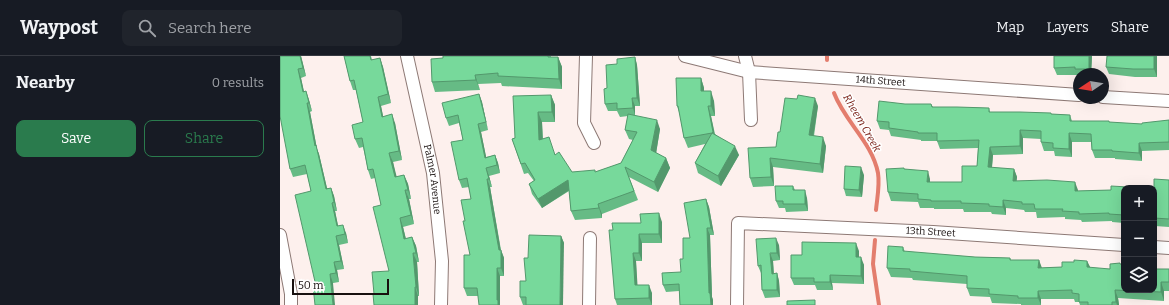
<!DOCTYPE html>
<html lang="en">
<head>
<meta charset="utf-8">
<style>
  body { margin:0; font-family:Bitter,serif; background:#20242c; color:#f1f3f6 }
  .controls { position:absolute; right:12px; bottom:12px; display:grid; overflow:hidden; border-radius:8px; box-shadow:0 4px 16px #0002 }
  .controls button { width:36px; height:36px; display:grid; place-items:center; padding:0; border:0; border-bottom:1px solid #363941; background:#171b24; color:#f1f3f6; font:20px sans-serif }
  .compass { position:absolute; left:793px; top:12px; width:36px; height:36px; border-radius:50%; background:#171b24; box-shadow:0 4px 16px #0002; rotate:258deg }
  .scale { position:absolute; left:12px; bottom:10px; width:97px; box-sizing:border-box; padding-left:4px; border:2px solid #18100f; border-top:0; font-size:11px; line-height:14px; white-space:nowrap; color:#18100f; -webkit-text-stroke:3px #fff; paint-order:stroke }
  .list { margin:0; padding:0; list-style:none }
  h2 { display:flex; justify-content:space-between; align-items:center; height:52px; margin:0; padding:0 16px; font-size:17px }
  h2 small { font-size:13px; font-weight:400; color:#9ea1a6 }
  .actions { display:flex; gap:8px; padding:12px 16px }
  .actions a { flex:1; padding:9px 0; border:1px solid #2a7b4d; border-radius:8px; text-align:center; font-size:14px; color:#2a7b4d }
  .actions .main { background:#2a7b4d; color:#fff }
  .icon { flex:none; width:22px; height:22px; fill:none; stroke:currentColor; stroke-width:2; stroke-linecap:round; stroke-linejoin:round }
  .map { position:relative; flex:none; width:889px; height:249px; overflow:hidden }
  header { display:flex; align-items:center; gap:24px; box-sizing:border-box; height:56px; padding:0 20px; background:#171b24; border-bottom:1px solid #363941 }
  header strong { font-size:19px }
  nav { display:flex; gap:22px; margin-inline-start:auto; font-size:14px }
  .search { width:280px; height:36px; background:#20242c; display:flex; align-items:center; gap:10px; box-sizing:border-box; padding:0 14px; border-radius:8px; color:#9ea1a6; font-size:15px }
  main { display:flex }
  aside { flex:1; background:#171b24 }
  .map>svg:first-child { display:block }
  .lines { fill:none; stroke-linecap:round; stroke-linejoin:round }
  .stream { stroke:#e37d6d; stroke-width:4 }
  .street-casing { stroke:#8d7975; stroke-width:14 }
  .street { stroke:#fff; stroke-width:12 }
  .wall { fill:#66bb85 }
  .shaded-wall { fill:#53986c }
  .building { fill:#77d99b; stroke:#53986c }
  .labels { text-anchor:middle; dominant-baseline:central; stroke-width:3; stroke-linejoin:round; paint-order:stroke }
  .street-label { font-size:10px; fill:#18100f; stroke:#fff }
  .water-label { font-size:11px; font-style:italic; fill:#761b11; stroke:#fff }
</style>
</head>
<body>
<header>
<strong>Waypost</strong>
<div class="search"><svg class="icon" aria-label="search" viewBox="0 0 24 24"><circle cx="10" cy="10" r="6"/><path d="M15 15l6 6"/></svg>Search here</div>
<nav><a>Map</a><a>Layers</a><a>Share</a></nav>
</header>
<main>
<aside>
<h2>Nearby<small>0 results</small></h2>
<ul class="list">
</ul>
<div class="actions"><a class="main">Save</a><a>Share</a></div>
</aside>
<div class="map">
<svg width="889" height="249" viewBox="0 0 889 249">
  <rect width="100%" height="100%" fill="#fdf0ed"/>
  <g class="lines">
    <g class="stream">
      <polyline points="547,0 547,4"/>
      <path d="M554 37C565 66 592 86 598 117 600 129 597 143 596 154"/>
      <polyline points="595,184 593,208 599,249"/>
    </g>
    <defs>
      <g id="street">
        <path id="s1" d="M127 0 153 117 162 205 161 249"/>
        <polyline points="306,0 304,67 314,87"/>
        <path id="s2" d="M405 0 469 16 799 39"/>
        <polyline points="465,0 469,16 471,64"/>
        <polyline points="823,41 889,45"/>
        <polyline points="0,179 11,238 11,249"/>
        <polyline points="874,191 889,192"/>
        <polyline points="309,249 310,182"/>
        <path id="s3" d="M457 249 458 167 653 176 844 189"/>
      </g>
    </defs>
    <use href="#street" class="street-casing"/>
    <use href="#street" class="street"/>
  </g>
  <g class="wall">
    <polygon points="0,0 21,0 26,20 21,22 24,36 26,35 29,44 32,55 30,56 37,93 39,98 47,132 51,132 54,140 57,155 55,155 58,170 66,177 68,187 59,189 64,213 57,214 59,226 36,230 31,135 27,118 13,121 10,113"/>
    <polygon points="64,0 91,0 92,4 100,2 103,11 111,47 101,50 103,60 115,67 122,104 113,106 116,121 124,119 128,128 131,143 129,143 134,168 123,171 126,183 132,181 136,190 139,206 137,206 139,240 138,240 138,249 94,249 94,238 109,215 101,149 95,122 91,123 88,114 83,91 79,92 75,83 83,66 76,34 73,34 70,25"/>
    <polygon points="163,0 271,0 271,1 278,1 282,11 282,33 222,30 221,27 198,28 200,34 155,36 152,26 163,2"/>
    <polygon points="812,0 811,18 799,18 799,21 798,21 797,19 777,19 774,12"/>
    <polygon points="877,0 877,21 855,21 829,18 826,11"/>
    <polygon points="355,1 357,9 360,50 355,50 355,59 354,59 380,73 376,97 386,102 390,112 378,136 349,121 358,144 322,158 322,162 295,164 291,155 289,135 262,152 252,138 249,128 254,125 248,117 244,118 232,83 235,82 271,39 275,49 275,66 262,66 263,83 275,99 292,116 316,116 341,107 353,84 349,83 345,74 348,60 340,61 337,55 328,55 325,48 327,32 337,8"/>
    <polygon points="421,22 424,32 424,35 434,45 435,60 431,60 435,78 459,99 441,130 418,117 415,107 425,88 408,92 404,82 400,59 397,50"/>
    <polygon points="199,38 202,46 208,74 201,76 206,101 215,99 218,107 220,117 209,120 212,131 210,131 221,194 224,202 224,220 220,220 198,240 187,240 184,232 190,199 185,165 191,143 189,131 182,132 179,124 183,84 179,67 169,70 166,62"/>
    <polygon points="625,48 651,48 653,51 709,52 710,56 790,59 792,65 862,68 889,64 889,94 862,95 862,105 835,103 835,102 815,102 812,94 811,86 792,86 792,101 775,100 774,95 764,95 761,86 761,83 743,82 743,98 713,99 712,112 734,113 737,121 736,125 798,134 798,135 831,134 844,132 844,167 832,166 832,165 802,166 801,164 785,163 785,161 757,162 756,156 745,156 744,154 726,152 726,159 712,158 711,156 684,156 683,153 654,153 654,152 640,152 638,146 611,145 608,136 625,113 650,123 650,126 682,126 697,110 698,92 660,93 657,85 641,85 641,84 611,80 609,74 600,73 597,65"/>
    <polygon points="538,50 534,80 546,90 543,117 493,111 494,130 473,131 470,122 496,91 500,76"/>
    <polygon points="584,119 582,141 566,140 564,133"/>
    <polygon points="889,124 889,171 875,170 875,169 874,169 874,132"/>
    <polygon points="513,130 515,134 527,142 528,155 506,156 505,152 499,152 496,145"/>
    <polygon points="426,143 429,151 434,179 430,179 432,241 433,244 433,249 400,249 399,235 386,236 383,229 401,216 403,203 410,182"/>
    <polygon points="382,166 382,187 362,187 362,205 356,205 357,229 372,237 372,249 337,249 335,243 333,174 361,167"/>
    <polygon points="281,180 284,187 246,249 243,249 240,241 246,225 248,202"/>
    <polygon points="499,189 500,204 493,205 494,218 497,217 499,225 500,241 485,242 482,234 481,217 478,210"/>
    <polygon points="623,191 625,196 695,201 730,202 731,204 759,204 761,212 782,211 794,206 807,205 810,211 844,234 889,213 889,235 884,235 884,245 838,242 839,249 800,249 799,246 795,246 794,243 761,243 761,249 741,249 741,248 712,247 710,241 690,240 687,232 687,228 633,224 632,222 611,221 607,212"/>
    <polygon points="579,195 579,201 584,209 584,228 552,227 553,234 537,234 535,229 514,229 511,222 522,199"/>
  </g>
  <g class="shaded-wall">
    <polygon points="20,0 21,0 26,20 23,12"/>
    <polygon points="809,0 812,0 811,18 810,18 809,13"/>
    <polygon points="874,0 877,0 877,21 874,13"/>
    <polygon points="278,1 282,11 282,33 279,23"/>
    <polygon points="355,1 357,9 360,50 357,42"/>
    <polygon points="100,2 103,11 111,47 108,38"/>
    <polygon points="18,13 21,22 26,45 23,36"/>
    <polygon points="195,19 200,34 196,24"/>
    <polygon points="421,22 424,32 424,45 421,35"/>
    <polygon points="26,35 29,44 32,55 29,47"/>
    <polygon points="431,35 434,45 435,60 431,50"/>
    <polygon points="199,38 202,46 208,74"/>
    <polygon points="271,39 275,49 275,66 272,56"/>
    <polygon points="98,41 101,50 105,70 102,61"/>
    <polygon points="352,42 355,50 355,59 353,52"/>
    <polygon points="535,42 538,50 532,88 529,79"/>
    <polygon points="27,47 30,56 37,93 39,98 49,141 46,133 35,90"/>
    <polygon points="428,50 431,60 436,86 433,76"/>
    <polygon points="258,56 262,66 263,94 259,84"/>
    <polygon points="112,58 115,67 122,104 119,95"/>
    <polygon points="377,64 380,73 375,104 371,94"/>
    <polygon points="198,68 201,76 208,110 205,102"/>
    <polygon points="740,74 743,82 743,98 740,90"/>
    <polygon points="789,77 792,86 792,101 789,93"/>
    <polygon points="543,81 546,90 543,117 540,108"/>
    <polygon points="859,87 862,95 862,105 859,97"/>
    <polygon points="455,90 459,99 441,130 438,120"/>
    <polygon points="710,91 713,99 711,120 708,111"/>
    <polygon points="109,97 113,106 119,130 115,121"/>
    <polygon points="215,99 218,107 220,117 217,109"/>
    <polygon points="386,102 390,112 378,136 374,126"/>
    <polygon points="490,102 493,111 494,130 491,121"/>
    <polygon points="581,111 584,119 582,141 579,134"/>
    <polygon points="206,112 209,120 212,131 209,123"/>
    <polygon points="734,113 737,121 736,133 733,125"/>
    <polygon points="648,115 650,123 650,134 647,126"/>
    <polygon points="124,119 128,128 131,143 128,134"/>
    <polygon points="207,123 210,131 221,196 221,194 224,202 224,220 221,212 219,194"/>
    <polygon points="288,124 291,133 262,152 258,143"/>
    <polygon points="795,126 798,134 798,143 795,135"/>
    <polygon points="51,132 54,140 57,155 54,146"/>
    <polygon points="125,134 129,143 134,168 131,159"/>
    <polygon points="525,134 527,142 528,155 525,148"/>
    <polygon points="426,143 429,151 434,179 431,172"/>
    <polygon points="723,144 726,152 726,159 723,151"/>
    <polygon points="52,147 55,155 60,179 57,170"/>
    <polygon points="318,148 322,158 322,162 319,152"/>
    <polygon points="379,157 382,166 382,187 379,178"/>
    <polygon points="120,162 123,171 128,192 124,183"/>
    <polygon points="63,169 66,177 68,187 65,178"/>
    <polygon points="427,172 430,179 432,241 433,244 433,249 431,249 429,237"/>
    <polygon points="359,178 362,187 362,205 359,197"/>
    <polygon points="56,180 59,189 64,213 61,205"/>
    <polygon points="281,180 284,187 283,249 280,249"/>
    <polygon points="132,181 136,190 139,206 136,197"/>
    <polygon points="496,182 499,189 500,204 497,197"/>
    <polygon points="576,187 579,195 579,209 576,201"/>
    <polygon points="133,197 137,206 139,240 136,231"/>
    <polygon points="353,197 356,205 358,237 355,229"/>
    <polygon points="490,197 493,205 494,225 492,218"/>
    <polygon points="581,201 584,209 584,228 581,220"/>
    <polygon points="759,204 762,212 758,212"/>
    <polygon points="807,205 811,213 807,211"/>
    <polygon points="54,206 57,214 59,226 56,217"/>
    <polygon points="217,212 220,220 220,249 218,249 217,244"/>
    <polygon points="497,217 499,225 500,241 497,234"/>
    <polygon points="50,218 53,227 55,249 53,249"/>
    <polygon points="550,219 552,227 553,234 550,226"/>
    <polygon points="881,226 884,235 884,245 881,236"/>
    <polygon points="369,229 372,237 372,249 369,242"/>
    <polygon points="135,231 138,240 138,249 135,249"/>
    <polygon points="835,234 838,242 839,249 837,249 836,246"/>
    <polygon points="758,235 761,243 761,249 758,242"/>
  </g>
  <g class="building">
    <polygon points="0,0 20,0 23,12 18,13 23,36 26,35 29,47 27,47 35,90 36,89 46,133 51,132 54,146 52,147 57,170 63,169 65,178 56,180 61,205 54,206 56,217 50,218 53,249 35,249 33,230 36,230 15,139 31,135 25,109 10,113 0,60"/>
    <polygon points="64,0 90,0 91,4 100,2 108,38 98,41 102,61 112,58 119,95 109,97 115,121 124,119 128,134 125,134 131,159 120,162 124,183 132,181 136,197 133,197 136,231 135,231 135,249 94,249 93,238 94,238 92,216 109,215 93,151 101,149 93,113 88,114 82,82 75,83 72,69 83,66 74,24 70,25"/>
    <polygon points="163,0 268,0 268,1 278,1 279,23 218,20 218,17 195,19 196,24 152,26 151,3 163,2"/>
    <polygon points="774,0 809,0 809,13 795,13 795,11 774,12"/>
    <polygon points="827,0 874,0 874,13 853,13 826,11"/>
    <polygon points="355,1 357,42 352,42 353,52 337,53 337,47 325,48 324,33 327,32 326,9 337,8 337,3"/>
    <polygon points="396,22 421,22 421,35 431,35 431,50 428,50 433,76 432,77 455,90 438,120 415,107 432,77 404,82 398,50 397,50"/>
    <polygon points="199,38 206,66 198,68 205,102 215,99 217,109 206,112 209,123 207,123 212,155 219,194 221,194 221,212 217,212 217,244 218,244 218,249 199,249 197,232 184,232 184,199 190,199 183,165 185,165 181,144 191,143 187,122 179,124 171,86 183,84 178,59 166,62 162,47"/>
    <polygon points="271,39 272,56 258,56 259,84 269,81 275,99 279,96 292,116 315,114 315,116 341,107 357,76 345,74 348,58 377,64 371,94 386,102 374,126 345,111 354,135 318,148 319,152 291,155 288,124 258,143 249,128 255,124 245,107 241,108 232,83 235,82 233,40"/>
    <polygon points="518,39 535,42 529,79 543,81 540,108 490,102 491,121 470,122 468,92 496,91 498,76 500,76 505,42 517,43"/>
    <polygon points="599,45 625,48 651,48 652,51 677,51 709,52 709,56 740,56 771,57 771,58 790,59 790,65 829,65 829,66 862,68 862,67 889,64 889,86 859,87 859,97 832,95 832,94 812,94 811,78 789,77 789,93 773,92 773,87 761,86 761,75 740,74 740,90 710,91 708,111 734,113 733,125 767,124 795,126 795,135 831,134 831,130 848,131 848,132 844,132 844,159 829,158 829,157 799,158 799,156 782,155 783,153 755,153 754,148 742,148 742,146 723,144 723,151 709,150 709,148 681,147 681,145 651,145 651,144 638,143 638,138 608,136 606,113 624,112 624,113 648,115 647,126 682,126 682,110 697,110 699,84 657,85 657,77 638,77 638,76 609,72 609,66 597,65"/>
    <polygon points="565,110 581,111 579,134 564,133"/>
    <polygon points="874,123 889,124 889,163 874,162"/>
    <polygon points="495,130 513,130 513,134 525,134 525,148 503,148 503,145 496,145"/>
    <polygon points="426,143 431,172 427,172 429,237 430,237 431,249 400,249 399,228 383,229 382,217 401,216 400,203 403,203 403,182 410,182 404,147"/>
    <polygon points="379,157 379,178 359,178 359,197 353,197 355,229 369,229 369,242 335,243 329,174 333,174 332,167 361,167 360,158"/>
    <polygon points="249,179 281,180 280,249 246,249 246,241 240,241 240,225 246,225 244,202 248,202"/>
    <polygon points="496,182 497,197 490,197 492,218 497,217 497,234 482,234 481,209 478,210 476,183"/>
    <polygon points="522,186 576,187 576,201 581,201 581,220 550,219 550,226 534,226 534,222 511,222 511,199 522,199"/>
    <polygon points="608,190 623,191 623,195 695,201 730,202 730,204 759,204 758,212 782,211 782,206 794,206 794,204 807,205 807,211 830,213 830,208 840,207 840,208 844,209 844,234 874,234 874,213 889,213 889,226 881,226 881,236 835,234 836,246 832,246 832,249 808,249 808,246 799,246 799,238 792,237 792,234 758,235 758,242 738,242 738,240 709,238 709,233 687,232 687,220 630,215 630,213 607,212"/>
    <polygon points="535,244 535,249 507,249 507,245"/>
  </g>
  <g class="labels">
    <g class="street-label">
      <text stroke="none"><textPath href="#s2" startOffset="198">14th Street</textPath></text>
      <text stroke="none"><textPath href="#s1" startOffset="126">Palmer Avenue</textPath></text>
      <text stroke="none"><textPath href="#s3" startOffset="275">13th Street</textPath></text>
    </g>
    <g class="water-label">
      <text transform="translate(582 67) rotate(60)">Rheem Creek</text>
    </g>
  </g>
</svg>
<div class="controls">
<button>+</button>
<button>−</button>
<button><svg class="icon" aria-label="layers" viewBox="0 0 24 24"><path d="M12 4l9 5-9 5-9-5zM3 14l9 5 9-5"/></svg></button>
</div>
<svg class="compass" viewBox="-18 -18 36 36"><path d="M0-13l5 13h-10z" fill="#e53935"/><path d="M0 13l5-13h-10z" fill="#9ea1a6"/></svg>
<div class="scale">50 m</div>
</div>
</main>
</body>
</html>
